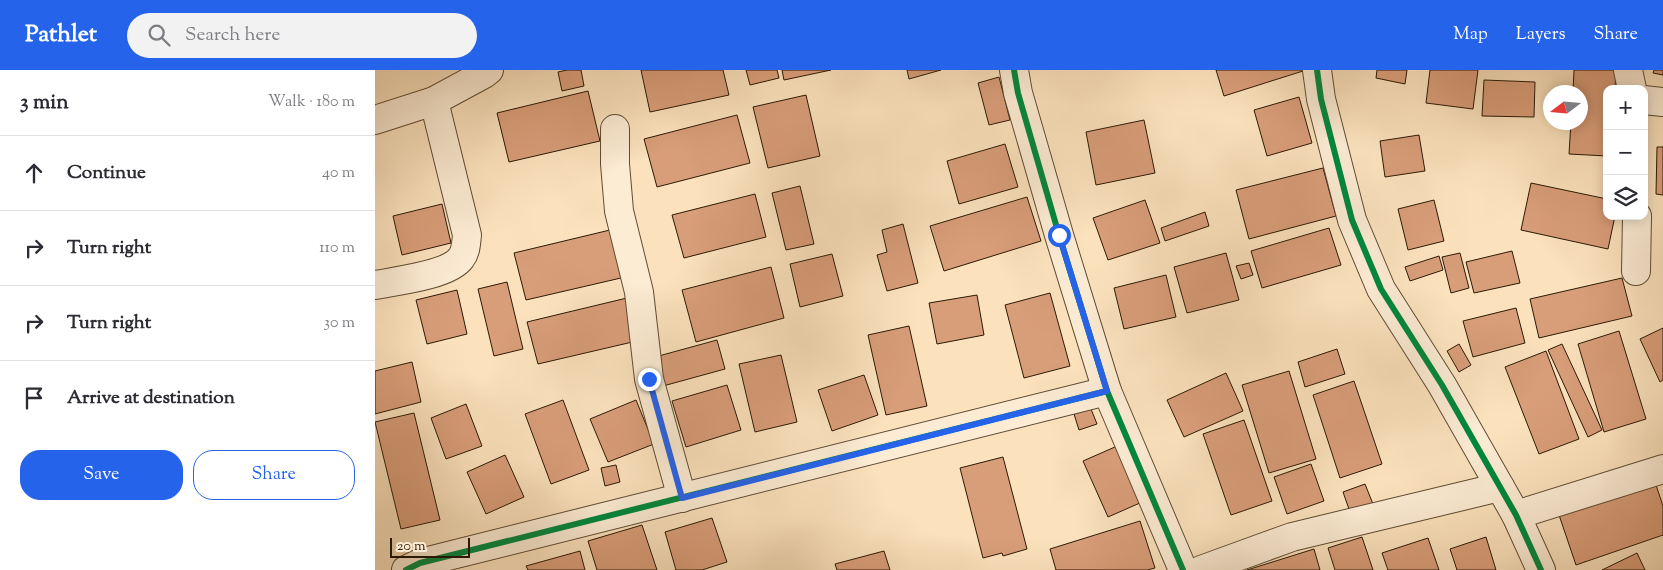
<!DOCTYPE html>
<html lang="en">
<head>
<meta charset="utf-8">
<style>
  body { margin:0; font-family:"Sorts Mill Goudy",serif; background:#f2f2f3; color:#2b2b33 }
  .controls { position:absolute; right:15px; top:15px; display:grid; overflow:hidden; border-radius:10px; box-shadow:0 2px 12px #0003 }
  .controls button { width:45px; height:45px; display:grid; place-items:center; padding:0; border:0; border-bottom:1px solid #e1e1e2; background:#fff; color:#2b2b33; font:25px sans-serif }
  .compass { position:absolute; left:1168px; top:15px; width:45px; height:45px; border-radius:50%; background:#fff; box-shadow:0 2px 12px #0003; rotate:254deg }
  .scale { position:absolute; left:15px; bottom:12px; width:80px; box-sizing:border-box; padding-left:5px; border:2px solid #2c1a05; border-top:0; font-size:14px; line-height:18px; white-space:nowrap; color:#2c1a05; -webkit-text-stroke:4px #fcecd4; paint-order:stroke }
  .stop { position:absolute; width:15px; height:15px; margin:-11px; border:4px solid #2563eb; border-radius:50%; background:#fff }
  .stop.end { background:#2563eb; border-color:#fff; box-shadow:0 1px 5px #0008 }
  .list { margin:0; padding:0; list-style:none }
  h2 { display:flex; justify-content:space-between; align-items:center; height:65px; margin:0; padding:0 20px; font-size:21px }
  h2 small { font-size:16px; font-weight:400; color:#7c7c81 }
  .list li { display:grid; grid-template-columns:32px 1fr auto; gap:15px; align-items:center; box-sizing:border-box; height:75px; padding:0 20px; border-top:1px solid #e1e1e2 }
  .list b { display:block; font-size:19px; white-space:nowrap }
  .list em { font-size:16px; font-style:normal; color:#7c7c81 }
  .actions { display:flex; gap:10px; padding:15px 20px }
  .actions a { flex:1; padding:11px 0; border:1px solid #2563eb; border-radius:20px; text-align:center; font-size:18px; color:#2563eb }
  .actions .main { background:#2563eb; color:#fff }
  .icon { flex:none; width:28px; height:28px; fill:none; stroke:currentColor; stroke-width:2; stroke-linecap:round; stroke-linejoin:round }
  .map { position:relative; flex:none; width:1288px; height:500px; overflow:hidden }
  header { display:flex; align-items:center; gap:30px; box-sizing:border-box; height:70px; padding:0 25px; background:#2563eb; color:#fff }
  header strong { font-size:24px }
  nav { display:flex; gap:28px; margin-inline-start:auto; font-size:18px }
  .search { width:350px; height:45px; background:#f2f2f3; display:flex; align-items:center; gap:12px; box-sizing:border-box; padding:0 18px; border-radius:28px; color:#7c7c81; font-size:19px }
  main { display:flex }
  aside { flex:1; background:#fff }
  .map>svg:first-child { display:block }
  .building { fill:#d89d79; stroke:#2c1a05 }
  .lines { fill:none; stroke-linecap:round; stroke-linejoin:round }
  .minor-casing { stroke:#604c33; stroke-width:30 }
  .minor { stroke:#fcecd4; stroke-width:28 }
  .cycleway-casing { stroke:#fcecd4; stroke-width:9 }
  .cycleway { stroke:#00873e; stroke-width:6 }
  .route { stroke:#2563eb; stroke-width:6 }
</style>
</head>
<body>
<header>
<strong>Pathlet</strong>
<div class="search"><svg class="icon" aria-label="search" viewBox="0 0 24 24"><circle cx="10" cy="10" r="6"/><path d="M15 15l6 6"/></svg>Search here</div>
<nav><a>Map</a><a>Layers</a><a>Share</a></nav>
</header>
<main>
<aside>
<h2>3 min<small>Walk · 180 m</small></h2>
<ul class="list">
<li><svg class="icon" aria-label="ahead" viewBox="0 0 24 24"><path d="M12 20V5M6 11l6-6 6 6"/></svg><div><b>Continue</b></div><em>40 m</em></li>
<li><svg class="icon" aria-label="right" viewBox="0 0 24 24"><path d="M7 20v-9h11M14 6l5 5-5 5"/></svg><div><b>Turn right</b></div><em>110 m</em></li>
<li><svg class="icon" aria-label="right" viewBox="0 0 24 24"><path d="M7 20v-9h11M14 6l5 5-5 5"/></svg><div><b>Turn right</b></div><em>30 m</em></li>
<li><svg class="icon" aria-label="arrive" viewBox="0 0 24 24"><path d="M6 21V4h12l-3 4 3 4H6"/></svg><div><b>Arrive at destination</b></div></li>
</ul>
<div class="actions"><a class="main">Save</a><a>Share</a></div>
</aside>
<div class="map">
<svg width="1288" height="500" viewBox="0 0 1288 500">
  <rect width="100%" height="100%" fill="#fbe2bd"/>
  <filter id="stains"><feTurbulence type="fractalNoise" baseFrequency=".004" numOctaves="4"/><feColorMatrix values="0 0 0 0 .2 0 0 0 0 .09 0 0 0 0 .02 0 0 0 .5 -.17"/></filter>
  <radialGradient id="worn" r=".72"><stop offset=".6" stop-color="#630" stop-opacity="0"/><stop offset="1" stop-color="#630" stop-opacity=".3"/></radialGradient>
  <g class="building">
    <polygon points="192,0 206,0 209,16 187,21 183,2"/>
    <polygon points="266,0 348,0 354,25 275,42"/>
    <polygon points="371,0 402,0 404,8 375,15"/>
    <polygon points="407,0 456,0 409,10"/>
    <polygon points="532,0 566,0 534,9"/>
    <polygon points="841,0 928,0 928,1 849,26"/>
    <polygon points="1002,0 1032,0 1030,14 1001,8"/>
    <polygon points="1055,0 1103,0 1098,39 1051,33"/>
    <polygon points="1199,0 1241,0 1240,19 1232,19 1232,86 1194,84 1196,52 1206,52 1206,22 1198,22"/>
    <polygon points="1279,0 1288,0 1288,5 1278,3"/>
    <polygon points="624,7 635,50 614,55 603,13"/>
    <polygon points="1109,10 1160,12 1159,47 1107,46"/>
    <polygon points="213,21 225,71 134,92 122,43"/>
    <polygon points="431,25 445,86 393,98 378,37"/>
    <polygon points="924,27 937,73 892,86 879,40"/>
    <polygon points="362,45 375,93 282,117 269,69"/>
    <polygon points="769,50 780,103 721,115 711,62"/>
    <polygon points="1044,65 1050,101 1010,107 1005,71"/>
    <polygon points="630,74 643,117 584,134 572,91"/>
    <polygon points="1282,77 1288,77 1288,125 1281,124"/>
    <polygon points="948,98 961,146 874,169 861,120"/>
    <polygon points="1156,113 1232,129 1232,146 1240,146 1233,179 1146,160"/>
    <polygon points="425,116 439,174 411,180 397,123"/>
    <polygon points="380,124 391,167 309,188 297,145"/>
    <polygon points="652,127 666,171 569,201 555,156"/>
    <polygon points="770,130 785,173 733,190 718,148"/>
    <polygon points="1059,130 1069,171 1033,180 1023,139"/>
    <polygon points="67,134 76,173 27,185 18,146"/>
    <polygon points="830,142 834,156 790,171 786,158"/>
    <polygon points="528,154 543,213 512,221 502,185 512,182 507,160"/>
    <polygon points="954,158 966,195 887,218 876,181"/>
    <polygon points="235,160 246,208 151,230 139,183"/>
    <polygon points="1137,181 1145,213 1099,223 1091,192"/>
    <polygon points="851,183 864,230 812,243 799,197"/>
    <polygon points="1085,183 1094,218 1076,223 1067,187"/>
    <polygon points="457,184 468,226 425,237 415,194"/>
    <polygon points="1064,186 1068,200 1035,211 1030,197"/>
    <polygon points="874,193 878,205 866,209 861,196"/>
    <polygon points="396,197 409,248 321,272 307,220"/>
    <polygon points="791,205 801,247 749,259 739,218"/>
    <polygon points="1247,208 1257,246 1164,268 1155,229"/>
    <polygon points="132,212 148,279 119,286 103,219"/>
    <polygon points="82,220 92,264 52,274 41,230"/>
    <polygon points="675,223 695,296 649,308 630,235"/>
    <polygon points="602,225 609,265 562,274 554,233"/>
    <polygon points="256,227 266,270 163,294 152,252"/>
    <polygon points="1141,238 1150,273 1098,287 1088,251"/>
    <polygon points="534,256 552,336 511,345 493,265"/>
    <polygon points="1288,258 1288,310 1285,312 1265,269"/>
    <polygon points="1244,261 1271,349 1229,362 1203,274"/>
    <polygon points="342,270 350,299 288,316 280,287"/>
    <polygon points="1084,274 1096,295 1084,302 1072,281"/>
    <polygon points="1187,274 1227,360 1213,367 1173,280"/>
    <polygon points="962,279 970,304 930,317 923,292"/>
    <polygon points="1171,281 1204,369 1164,384 1130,297"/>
    <polygon points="406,285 422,352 380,362 364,294"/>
    <polygon points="37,292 46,332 0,344 0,301"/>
    <polygon points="914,301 941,389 894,403 867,315"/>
    <polygon points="851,303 868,341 809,367 792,330"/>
    <polygon points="489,305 503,345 457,361 443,320"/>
    <polygon points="979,311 1007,394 965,408 938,325"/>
    <polygon points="352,315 366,360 311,377 297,331"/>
    <polygon points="188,330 214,400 176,414 150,344"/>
    <polygon points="261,330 279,374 233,392 215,349"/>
    <polygon points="91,334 107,376 71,389 56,348"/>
    <polygon points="716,339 722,354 704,360 699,344"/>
    <polygon points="39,343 65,450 26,459 0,352"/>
    <polygon points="869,350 897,431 856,445 828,364"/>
    <polygon points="749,373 774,429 733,447 708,391"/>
    <polygon points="130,385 149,427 111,444 92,402"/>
    <polygon points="628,387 652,479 628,486 627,483 608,488 585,398"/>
    <polygon points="936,394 949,431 912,444 899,407"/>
    <polygon points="241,395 245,412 230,416 226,398"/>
    <polygon points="1280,412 1288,436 1288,465 1201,495 1184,445"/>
    <polygon points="990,414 998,434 975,442 968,422"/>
    <polygon points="337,448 352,492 327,500 301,500 290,462"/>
    <polygon points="765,451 780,498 772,500 681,500 675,479"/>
    <polygon points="267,455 282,500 222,500 213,471"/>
    <polygon points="987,467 998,500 960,500 953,478"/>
    <polygon points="1111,467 1121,500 1082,500 1075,479"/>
    <polygon points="1053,468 1064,500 1013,500 1007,483"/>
    <polygon points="939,479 945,500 872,500"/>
    <polygon points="205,481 210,500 153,500 151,496"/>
    <polygon points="509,481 515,500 462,500 460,494"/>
    <polygon points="1262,483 1270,500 1227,500"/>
  </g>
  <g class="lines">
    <defs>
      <g id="minor">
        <polyline points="639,0 643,23 684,165 732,321 808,500"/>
        <polyline points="942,0 946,29 977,150 1006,219 1067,315 1141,445 1166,500"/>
        <polyline points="1253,0 1257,19"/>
        <polyline points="1269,30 1288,32"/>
        <polyline points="0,50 59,31 109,4 114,0"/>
        <polyline points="240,59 240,94 244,141 264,222 274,309 307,428"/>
        <polyline points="1261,201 1262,146"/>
        <path d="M0 215C21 211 74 205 86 188 91 182 91 173 92 165L59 31"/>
        <polyline points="1141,445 1288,399"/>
        <polyline points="31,500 45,493 732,321"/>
        <polyline points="826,500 917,467 1125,417"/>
      </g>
    </defs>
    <use href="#minor" class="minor-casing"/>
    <use href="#minor" class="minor"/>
    <defs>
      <g id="cycleway">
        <polyline points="639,0 643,23 684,165 732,321 808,500"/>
        <polyline points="942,0 946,29 977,150 1006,219 1067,315 1141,445 1166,500"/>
        <polyline points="31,500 45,493 732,321"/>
      </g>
    </defs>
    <use href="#cycleway" class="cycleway-casing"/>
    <use href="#cycleway" class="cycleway"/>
  </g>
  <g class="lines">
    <polyline class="route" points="274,309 307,428 732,321 684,165"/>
  </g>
  <rect width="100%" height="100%" filter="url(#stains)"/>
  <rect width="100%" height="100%" fill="url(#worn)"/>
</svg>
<div class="controls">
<button>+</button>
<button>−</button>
<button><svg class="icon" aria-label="layers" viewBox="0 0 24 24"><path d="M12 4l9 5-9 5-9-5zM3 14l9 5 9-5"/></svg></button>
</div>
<svg class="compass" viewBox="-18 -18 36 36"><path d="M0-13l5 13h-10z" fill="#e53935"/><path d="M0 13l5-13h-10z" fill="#7c7c81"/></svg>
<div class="scale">20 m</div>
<div class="stop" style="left:684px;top:165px"></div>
<div class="stop end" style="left:274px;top:309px"></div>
</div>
</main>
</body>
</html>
